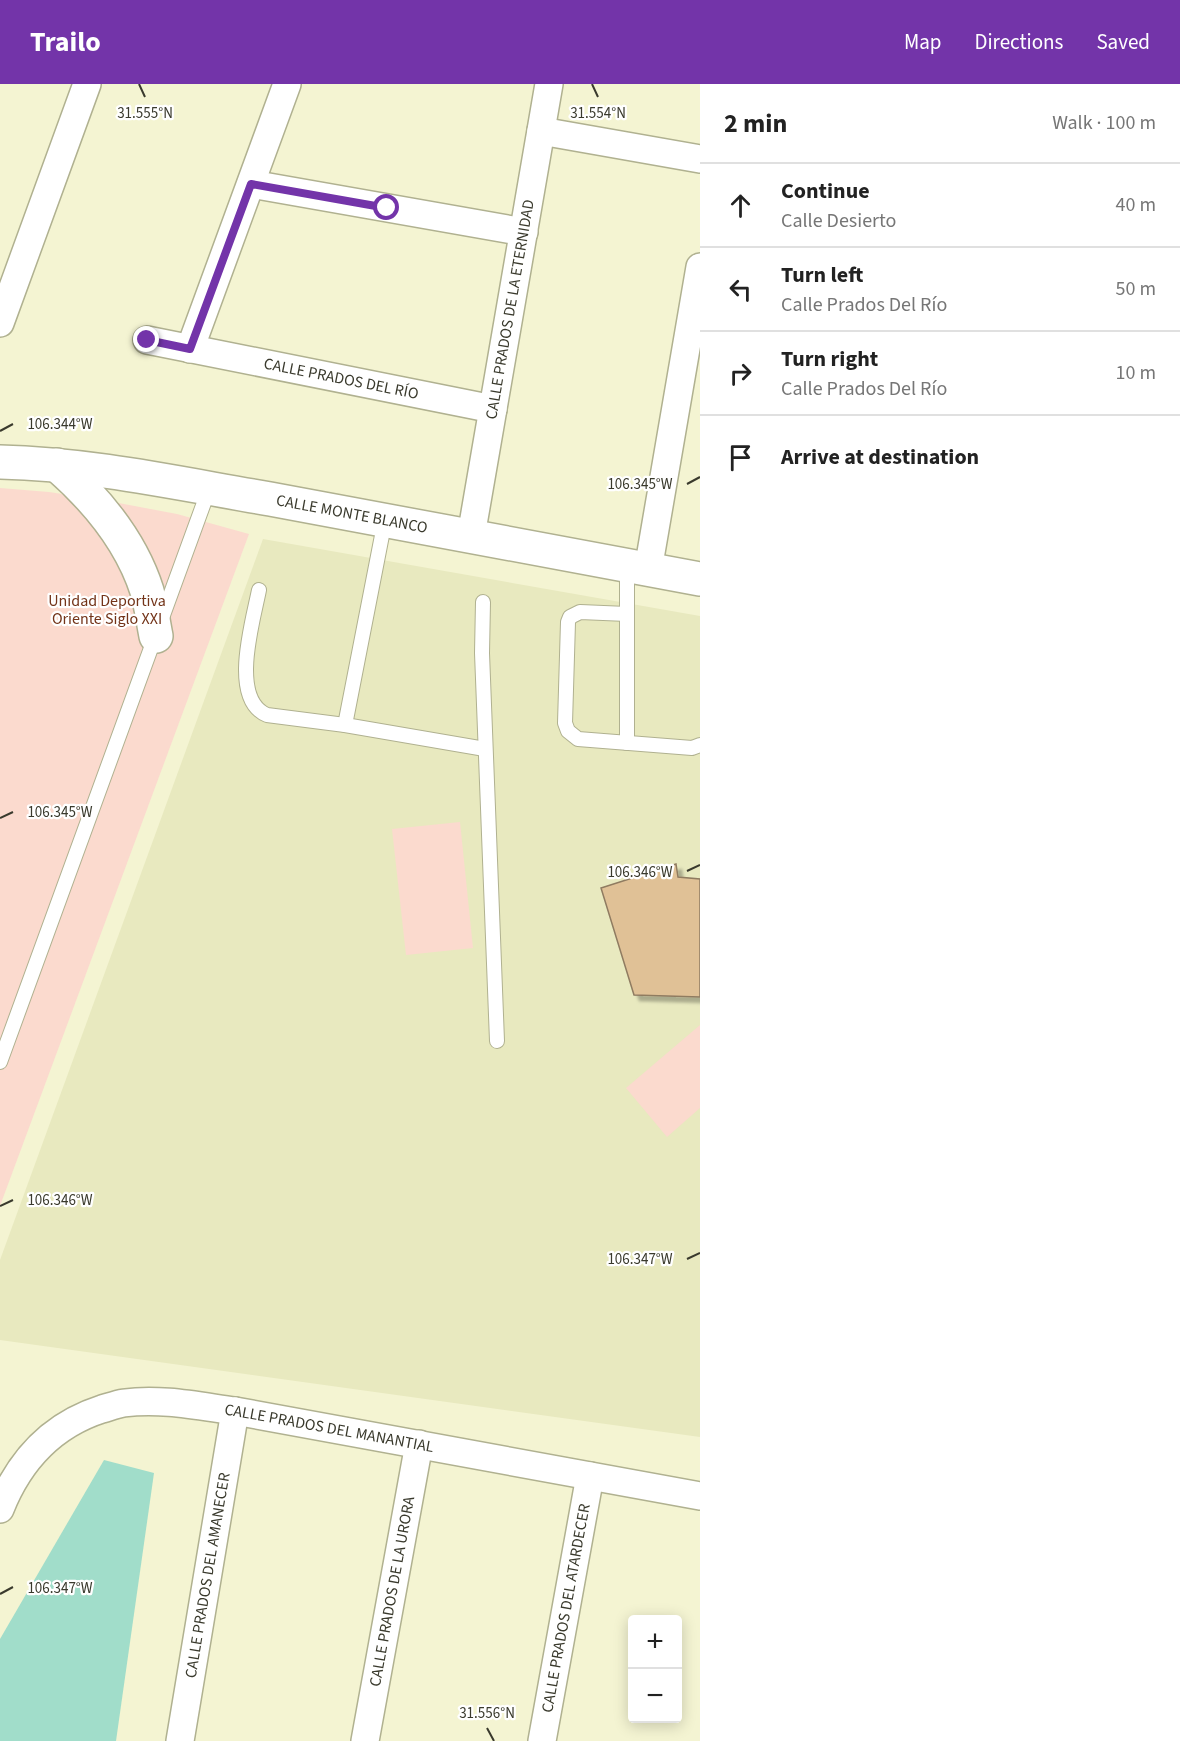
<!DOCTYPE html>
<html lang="en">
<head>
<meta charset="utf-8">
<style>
  body { margin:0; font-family:"Source Sans 3",sans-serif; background:#f6f6f6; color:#222 }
  .controls { position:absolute; right:18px; bottom:18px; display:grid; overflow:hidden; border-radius:6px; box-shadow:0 3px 15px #0003 }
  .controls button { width:54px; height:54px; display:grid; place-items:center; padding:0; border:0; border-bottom:2px solid #e0e0e0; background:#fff; color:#222; font:30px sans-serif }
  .stop { position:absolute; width:18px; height:18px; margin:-14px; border:4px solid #7334a9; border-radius:50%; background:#fff }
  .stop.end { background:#7334a9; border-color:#fff; box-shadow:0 2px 6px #0008 }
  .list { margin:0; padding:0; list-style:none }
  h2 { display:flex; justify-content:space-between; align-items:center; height:78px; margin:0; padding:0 24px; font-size:26px }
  h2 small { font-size:20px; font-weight:400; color:#767676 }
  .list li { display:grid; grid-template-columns:39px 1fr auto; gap:18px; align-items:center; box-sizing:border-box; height:84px; padding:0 24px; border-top:2px solid #e0e0e0 }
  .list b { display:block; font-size:22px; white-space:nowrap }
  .list p { margin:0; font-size:20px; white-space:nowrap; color:#767676 }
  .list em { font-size:20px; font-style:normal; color:#767676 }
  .icon { flex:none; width:33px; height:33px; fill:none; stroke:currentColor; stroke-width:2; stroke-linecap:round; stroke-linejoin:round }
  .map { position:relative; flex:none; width:700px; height:1657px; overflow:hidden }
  header { display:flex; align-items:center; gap:36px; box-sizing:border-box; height:84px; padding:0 30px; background:#7334a9; color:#fff }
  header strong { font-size:28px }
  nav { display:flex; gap:33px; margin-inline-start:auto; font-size:21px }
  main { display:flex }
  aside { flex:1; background:#fff }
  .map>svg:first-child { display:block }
  .built { fill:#e8e9bf }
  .green { fill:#fbdace }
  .water { fill:#a1ddca }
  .building { fill:#e0c196; stroke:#8f7b61; stroke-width:1.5; filter:url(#shadow) }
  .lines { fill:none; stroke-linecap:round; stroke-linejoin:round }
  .service-casing { stroke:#b0b190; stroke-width:16 }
  .minor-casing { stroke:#b0b190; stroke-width:30 }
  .secondary-casing { stroke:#b0b190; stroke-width:36 }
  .service { stroke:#fff; stroke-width:14 }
  .minor { stroke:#fff; stroke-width:27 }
  .secondary { stroke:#fff; stroke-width:33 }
  .route { stroke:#7334a9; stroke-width:8 }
  .ticks { fill:none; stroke:#3a3a2d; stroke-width:2 }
  .labels { text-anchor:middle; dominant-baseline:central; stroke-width:4.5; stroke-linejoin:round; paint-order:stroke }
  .street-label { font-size:16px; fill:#3a3a2d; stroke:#fff }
  .park-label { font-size:16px; fill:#733419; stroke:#fff }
  .ticks-label { font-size:15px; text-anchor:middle; fill:#3a3a2d; stroke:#fff; stroke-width:4.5; stroke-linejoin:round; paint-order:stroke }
</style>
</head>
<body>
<header>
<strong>Trailo</strong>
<nav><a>Map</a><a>Directions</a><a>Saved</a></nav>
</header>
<main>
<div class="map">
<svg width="700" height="1657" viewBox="0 0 700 1657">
  <defs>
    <filter id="shadow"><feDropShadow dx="5.5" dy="5.5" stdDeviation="1.5" flood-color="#0004"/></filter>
  </defs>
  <rect width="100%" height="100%" fill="#f4f4d2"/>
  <polygon class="built" points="263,455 700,532 700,1353 0,1256 0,1176"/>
  <g class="green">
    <polygon points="0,404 49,408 108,417 177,430 249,450 0,1122"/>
    <polygon points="460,738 473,864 406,871 392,745"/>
    <polygon points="700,941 700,1024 667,1053 626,1004"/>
  </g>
  <polygon class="water" points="104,1376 154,1389 116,1657 0,1657 0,1555"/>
  <polygon class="building" points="676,780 678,793 700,795 700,913 634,911 601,804"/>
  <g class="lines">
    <defs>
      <g id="service">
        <path d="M259 506C253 537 229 615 267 631L345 641 485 665"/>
        <polyline points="483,518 482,569 497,957"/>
        <polyline points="627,530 580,528 570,533 568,538 565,639 568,647 578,655 692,664 700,661"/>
        <polyline points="345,641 385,436"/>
        <polyline points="627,659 627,482"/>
        <polyline points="0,978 209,405"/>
      </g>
      <g id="minor">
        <polyline points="541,47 700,75"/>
        <polyline points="251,100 524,148"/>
        <polyline points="0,239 87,0"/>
        <path id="s1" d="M147 256 493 325"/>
        <polyline points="190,265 287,0"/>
        <path id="s2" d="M471 452 549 0"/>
        <polyline points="648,486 700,183"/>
        <path id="s3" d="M0 1425C19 1377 52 1341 102 1325 109 1323 117 1320 124 1319 161 1314 198 1322 235 1327L700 1412"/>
        <path id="s4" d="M180 1657 235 1327"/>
        <path id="s5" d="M365 1657 419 1360"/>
        <path id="s6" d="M542 1657 590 1392"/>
      </g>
      <g id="secondary">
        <path id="s7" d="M0 378C91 380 181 400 270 415 414 441 557 469 700 495"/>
        <path d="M57 381C96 415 131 457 147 507 151 521 153 537 156 552"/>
      </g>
    </defs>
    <use href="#service" class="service-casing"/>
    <use href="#minor" class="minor-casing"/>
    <use href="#secondary" class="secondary-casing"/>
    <use href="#service" class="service"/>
    <use href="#minor" class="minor"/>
    <use href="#secondary" class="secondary"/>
  </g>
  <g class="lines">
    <polyline class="route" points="147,256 190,265 251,100 387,124"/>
  </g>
  <path class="ticks" d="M139 0 145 13M592 0 598 13M0 347 13 340M687 400 700 393M0 734 13 728M687 787 700 781M0 1122 13 1116M687 1175 700 1169M0 1510 13 1503M487 1644 494 1657"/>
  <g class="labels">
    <g class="street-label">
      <text stroke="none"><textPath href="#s2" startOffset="230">CALLE PRADOS DE LA ETERNIDAD</textPath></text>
      <text stroke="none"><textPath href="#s1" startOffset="198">CALLE PRADOS DEL RÍO</textPath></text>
      <text stroke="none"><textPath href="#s7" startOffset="356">CALLE MONTE BLANCO</textPath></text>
      <text stroke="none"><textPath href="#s3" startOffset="378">CALLE PRADOS DEL MANANTIAL</textPath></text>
      <text stroke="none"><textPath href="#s4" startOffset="168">CALLE PRADOS DEL AMANECER</textPath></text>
      <text stroke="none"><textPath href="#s5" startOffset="152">CALLE PRADOS DE LA URORA</textPath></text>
      <text stroke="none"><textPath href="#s6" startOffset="135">CALLE PRADOS DEL ATARDECER</textPath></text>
    </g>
    <g class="park-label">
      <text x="107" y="517">Unidad Deportiva<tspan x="107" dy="18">Oriente Siglo XXI</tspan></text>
    </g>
  </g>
  <g class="ticks-label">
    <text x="145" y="34">31.555°N</text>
    <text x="598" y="34">31.554°N</text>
    <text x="60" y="345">106.344°W</text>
    <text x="640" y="405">106.345°W</text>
    <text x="60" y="733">106.345°W</text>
    <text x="640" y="793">106.346°W</text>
    <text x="60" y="1121">106.346°W</text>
    <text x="640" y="1180">106.347°W</text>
    <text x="60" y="1509">106.347°W</text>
    <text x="487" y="1634">31.556°N</text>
  </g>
</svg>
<div class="controls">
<button>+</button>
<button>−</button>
</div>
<div class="stop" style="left:387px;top:124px"></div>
<div class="stop end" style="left:147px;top:256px"></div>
</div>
<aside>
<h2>2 min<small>Walk · 100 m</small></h2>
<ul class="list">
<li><svg class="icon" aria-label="ahead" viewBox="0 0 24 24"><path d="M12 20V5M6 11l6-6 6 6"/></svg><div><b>Continue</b><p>Calle Desierto</p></div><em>40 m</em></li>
<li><svg class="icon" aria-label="left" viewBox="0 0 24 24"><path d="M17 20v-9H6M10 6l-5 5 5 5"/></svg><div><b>Turn left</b><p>Calle Prados Del Río</p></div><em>50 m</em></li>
<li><svg class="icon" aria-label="right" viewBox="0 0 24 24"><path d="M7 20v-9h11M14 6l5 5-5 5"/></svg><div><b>Turn right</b><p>Calle Prados Del Río</p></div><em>10 m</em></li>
<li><svg class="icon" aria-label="arrive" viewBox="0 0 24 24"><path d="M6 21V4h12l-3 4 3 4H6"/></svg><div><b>Arrive at destination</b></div></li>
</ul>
</aside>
</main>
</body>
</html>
